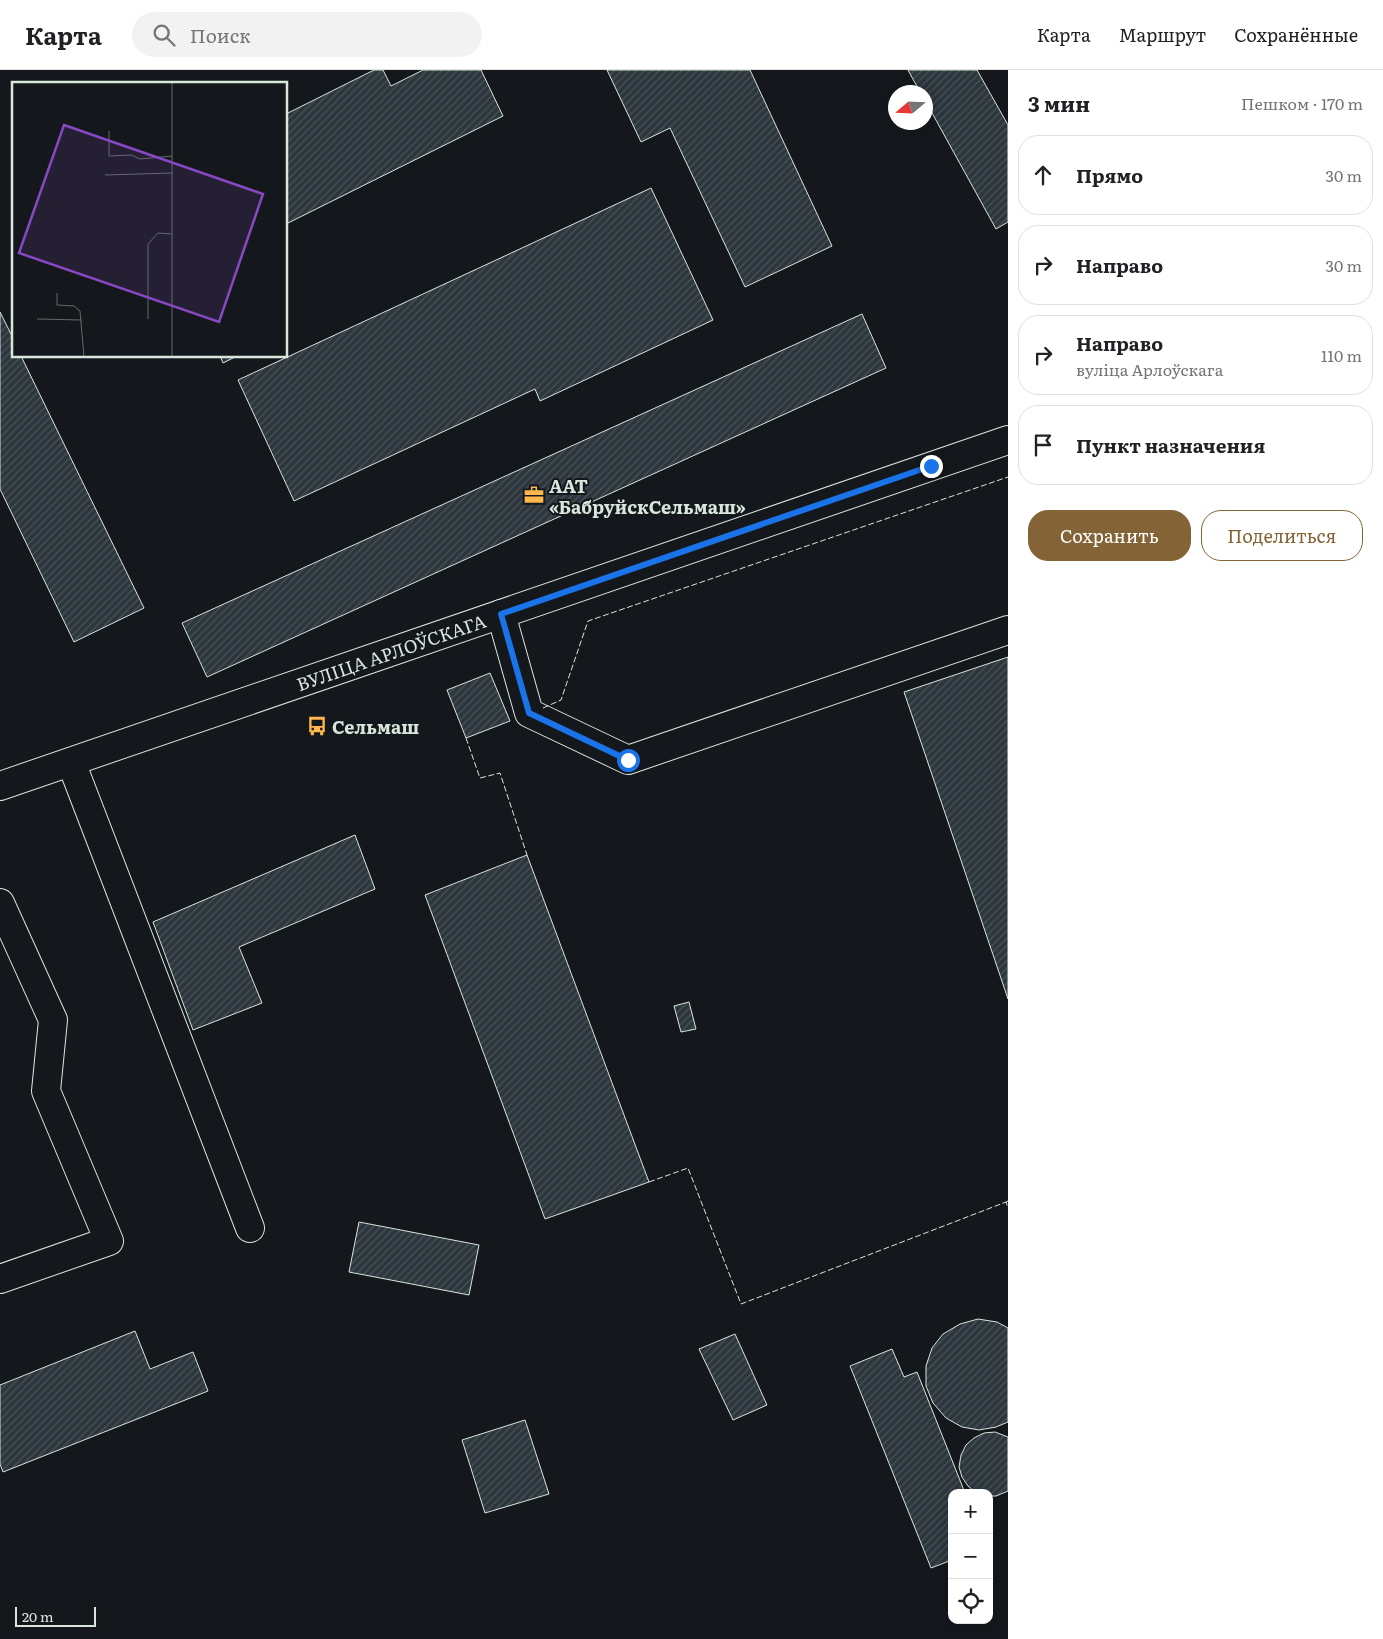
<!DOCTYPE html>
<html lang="ru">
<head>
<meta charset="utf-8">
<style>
  body { margin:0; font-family:Literata,serif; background:#f2f2f2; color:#202124 }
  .controls { position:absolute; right:15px; bottom:15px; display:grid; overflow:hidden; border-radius:10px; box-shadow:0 2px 12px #0003 }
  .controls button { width:45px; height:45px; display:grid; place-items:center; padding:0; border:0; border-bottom:1px solid #e0e0e0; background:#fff; color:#202124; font:25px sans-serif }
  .compass { position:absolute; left:888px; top:15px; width:45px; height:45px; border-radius:50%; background:#fff; box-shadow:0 2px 12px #0003; rotate:251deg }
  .scale { position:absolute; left:15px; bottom:12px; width:81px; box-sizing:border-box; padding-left:5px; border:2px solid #d8e6dc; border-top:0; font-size:14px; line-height:18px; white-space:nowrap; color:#d8e6dc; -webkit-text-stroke:4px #14181c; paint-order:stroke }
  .stop { position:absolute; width:15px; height:15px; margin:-11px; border:4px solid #1a73e8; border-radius:50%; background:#fff }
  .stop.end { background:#1a73e8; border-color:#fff; box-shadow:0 1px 5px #0008 }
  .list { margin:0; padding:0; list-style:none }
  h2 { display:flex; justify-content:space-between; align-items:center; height:65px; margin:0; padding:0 20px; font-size:21px }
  h2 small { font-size:16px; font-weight:400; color:#757577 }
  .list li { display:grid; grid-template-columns:32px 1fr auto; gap:15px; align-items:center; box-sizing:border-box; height:80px; margin:0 10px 10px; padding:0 10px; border:1px solid #e0e0e0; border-radius:20px }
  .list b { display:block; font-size:19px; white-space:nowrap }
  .list p { margin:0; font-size:16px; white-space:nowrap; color:#757577 }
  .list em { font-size:16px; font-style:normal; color:#757577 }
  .actions { display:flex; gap:10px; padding:15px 20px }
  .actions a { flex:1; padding:11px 0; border:1px solid #846436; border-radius:20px; text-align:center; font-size:18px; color:#846436 }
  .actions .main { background:#846436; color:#fff }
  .icon { flex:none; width:28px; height:28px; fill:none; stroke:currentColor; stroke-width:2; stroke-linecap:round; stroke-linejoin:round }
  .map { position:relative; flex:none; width:1008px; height:1569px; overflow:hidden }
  header { display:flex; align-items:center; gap:30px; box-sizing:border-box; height:70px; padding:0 25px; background:#fff; border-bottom:1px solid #e0e0e0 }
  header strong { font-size:24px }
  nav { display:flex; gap:28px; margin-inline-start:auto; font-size:18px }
  .search { width:350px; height:45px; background:#f2f2f2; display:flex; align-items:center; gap:12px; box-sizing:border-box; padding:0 18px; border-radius:28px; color:#757577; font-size:19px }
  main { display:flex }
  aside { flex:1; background:#fff }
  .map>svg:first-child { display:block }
  .building { fill:url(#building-hatch); stroke:#d8e6dc }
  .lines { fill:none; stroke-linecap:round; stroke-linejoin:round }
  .minor-casing { stroke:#d8e6dc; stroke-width:30 }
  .minor { stroke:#14181c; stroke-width:28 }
  .fence { stroke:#d8e6dc; stroke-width:1; stroke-dasharray:6 2.5; stroke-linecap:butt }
  .route { stroke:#1a73e8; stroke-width:6 }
  .labels { text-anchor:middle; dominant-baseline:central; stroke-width:4; stroke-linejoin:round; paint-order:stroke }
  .poi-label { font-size:18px; font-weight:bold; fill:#d8e6dc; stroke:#14181c; text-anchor:start }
  .street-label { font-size:18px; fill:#d8e6dc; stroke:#14181c }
  .inset-road { fill:none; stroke:#626a69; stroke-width:1 }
  .view { fill:#8948c3; fill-opacity:0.15; stroke:#8948c3; stroke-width:2.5 }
  .inset-edge { fill:none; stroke:#d8e6dc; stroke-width:2.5 }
</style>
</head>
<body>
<header>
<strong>Карта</strong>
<div class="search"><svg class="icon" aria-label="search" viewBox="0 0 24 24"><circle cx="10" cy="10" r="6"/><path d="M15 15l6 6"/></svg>Поиск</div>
<nav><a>Карта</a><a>Маршрут</a><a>Сохранённые</a></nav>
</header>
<main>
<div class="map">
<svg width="1008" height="1569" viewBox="0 0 1008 1569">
  <defs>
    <pattern id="building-hatch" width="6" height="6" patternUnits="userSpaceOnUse" patternTransform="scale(1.25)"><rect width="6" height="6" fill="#2c363c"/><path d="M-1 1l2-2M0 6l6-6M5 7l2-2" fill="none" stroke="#4a5358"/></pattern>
  </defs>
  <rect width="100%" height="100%" fill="#14181c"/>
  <g class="building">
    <polygon points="374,0 383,0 391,16 423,0 481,0 503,46 286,154 286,44"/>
    <polygon points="607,0 750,0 832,176 745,217 670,58 641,72"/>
    <polygon points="908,0 977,0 1008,55 1008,152 996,159 926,32 926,22 920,22"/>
    <polygon points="651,118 713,250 540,331 535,319 294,431 238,310"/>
    <polygon points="0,242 14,270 14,286 21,286 144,538 74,572 0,419"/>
    <polygon points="862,244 886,298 207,607 182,553"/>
    <polygon points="220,286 237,286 223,293"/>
    <polygon points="1008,587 1008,929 904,622"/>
    <polygon points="490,603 510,651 466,668 447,620"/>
    <polygon points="355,765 375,819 239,877 262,933 193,960 153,852"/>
    <polygon points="527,785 649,1112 545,1149 425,825"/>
    <polygon points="689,932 696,959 681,962 674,936"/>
    <polygon points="359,1152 479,1175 469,1225 349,1202"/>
    <polygon points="978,1249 997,1252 1008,1258 1008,1352 996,1357 979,1360 962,1357 946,1348 933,1333 926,1316 926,1296 932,1278 943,1264 960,1254"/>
    <polygon points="135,1261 150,1299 193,1282 208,1321 3,1402 0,1394 0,1315"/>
    <polygon points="735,1264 767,1335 733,1350 699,1279"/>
    <polygon points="892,1279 904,1307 917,1302 965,1423 952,1423 952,1490 931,1498 850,1296"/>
    <polygon points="525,1350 549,1424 485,1443 462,1370"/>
    <polygon points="995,1362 1008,1367 1008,1421 996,1426 989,1426 989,1423 976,1423 968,1416 962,1407 959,1397 961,1385 966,1375 974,1368 984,1363"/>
  </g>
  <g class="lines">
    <defs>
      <g id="minor">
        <polyline points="501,544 529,643 628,690 1008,560"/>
        <polyline points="71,692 250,1158"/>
        <polyline points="0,716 1008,370"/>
        <polyline points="0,833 53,950 46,1021 109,1171 0,1209"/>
      </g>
    </defs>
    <use href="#minor" class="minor-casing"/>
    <use href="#minor" class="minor"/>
    <g class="fence">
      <polyline points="543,638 561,630 588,551 1008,407"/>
      <polyline points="466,668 480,708 500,703 527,785"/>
      <polyline points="649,1112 688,1098 741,1234 1006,1132"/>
      <polyline points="1008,1131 1006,1132 1008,1138"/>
    </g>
  </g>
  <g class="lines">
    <polyline class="route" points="628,690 529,643 501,544 931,396"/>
  </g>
  <defs>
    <symbol id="office-bare" viewBox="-9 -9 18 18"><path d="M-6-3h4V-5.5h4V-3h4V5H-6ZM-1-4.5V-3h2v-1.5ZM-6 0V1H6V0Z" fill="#ffb74d" stroke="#14181c" stroke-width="2.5" paint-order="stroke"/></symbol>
    <symbol id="bus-bare" viewBox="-9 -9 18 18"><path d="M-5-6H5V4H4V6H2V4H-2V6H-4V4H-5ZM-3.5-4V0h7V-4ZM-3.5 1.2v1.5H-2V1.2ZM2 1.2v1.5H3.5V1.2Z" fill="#ffb74d" stroke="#14181c" stroke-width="2.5" paint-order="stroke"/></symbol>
  </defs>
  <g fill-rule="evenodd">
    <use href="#office-bare" x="520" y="411" width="28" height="28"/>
    <use href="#bus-bare" x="303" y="642" width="28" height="28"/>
  </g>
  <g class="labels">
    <g class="poi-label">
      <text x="549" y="415">ААТ<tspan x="549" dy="21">«БабруйскСельмаш»</tspan></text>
      <text x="332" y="656">Сельмаш</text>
    </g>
    <g class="street-label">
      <text transform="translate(391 582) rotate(-19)">ВУЛІЦА АРЛОЎСКАГА</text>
    </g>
  </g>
  <g transform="translate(12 12)">
    <rect width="275" height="275" fill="#14181c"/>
    <path class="inset-road" d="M97 49V74L119 73 128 77 160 74M93 93 160 91M45 211V223L62 224 68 229 72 275M25 237 70 238M136 237V162L146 151 160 152M160 275V0"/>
    <path class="view" d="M52 43 251 112 207 240 7 171Z"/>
    <rect width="275" height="275" class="inset-edge"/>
  </g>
</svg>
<div class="controls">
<button>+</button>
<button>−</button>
<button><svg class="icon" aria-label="locate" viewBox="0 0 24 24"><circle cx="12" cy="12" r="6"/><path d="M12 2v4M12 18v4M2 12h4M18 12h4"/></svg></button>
</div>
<svg class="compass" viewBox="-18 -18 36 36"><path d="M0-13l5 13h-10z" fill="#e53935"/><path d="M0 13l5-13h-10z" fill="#757577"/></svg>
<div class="scale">20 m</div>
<div class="stop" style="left:628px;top:690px"></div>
<div class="stop end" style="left:931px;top:396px"></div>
</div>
<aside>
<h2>3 мин<small>Пешком · 170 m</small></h2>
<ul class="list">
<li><svg class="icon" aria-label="ahead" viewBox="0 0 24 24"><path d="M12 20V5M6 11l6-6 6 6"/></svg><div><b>Прямо</b></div><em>30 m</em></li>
<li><svg class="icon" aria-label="right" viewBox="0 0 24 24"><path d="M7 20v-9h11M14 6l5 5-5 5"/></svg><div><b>Направо</b></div><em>30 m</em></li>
<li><svg class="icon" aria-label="right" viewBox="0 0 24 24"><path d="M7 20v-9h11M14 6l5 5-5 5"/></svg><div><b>Направо</b><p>вуліца Арлоўскага</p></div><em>110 m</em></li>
<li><svg class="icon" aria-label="arrive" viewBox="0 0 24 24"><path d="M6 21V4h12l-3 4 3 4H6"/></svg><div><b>Пункт назначения</b></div></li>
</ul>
<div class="actions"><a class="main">Сохранить</a><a>Поделиться</a></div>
</aside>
</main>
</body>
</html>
